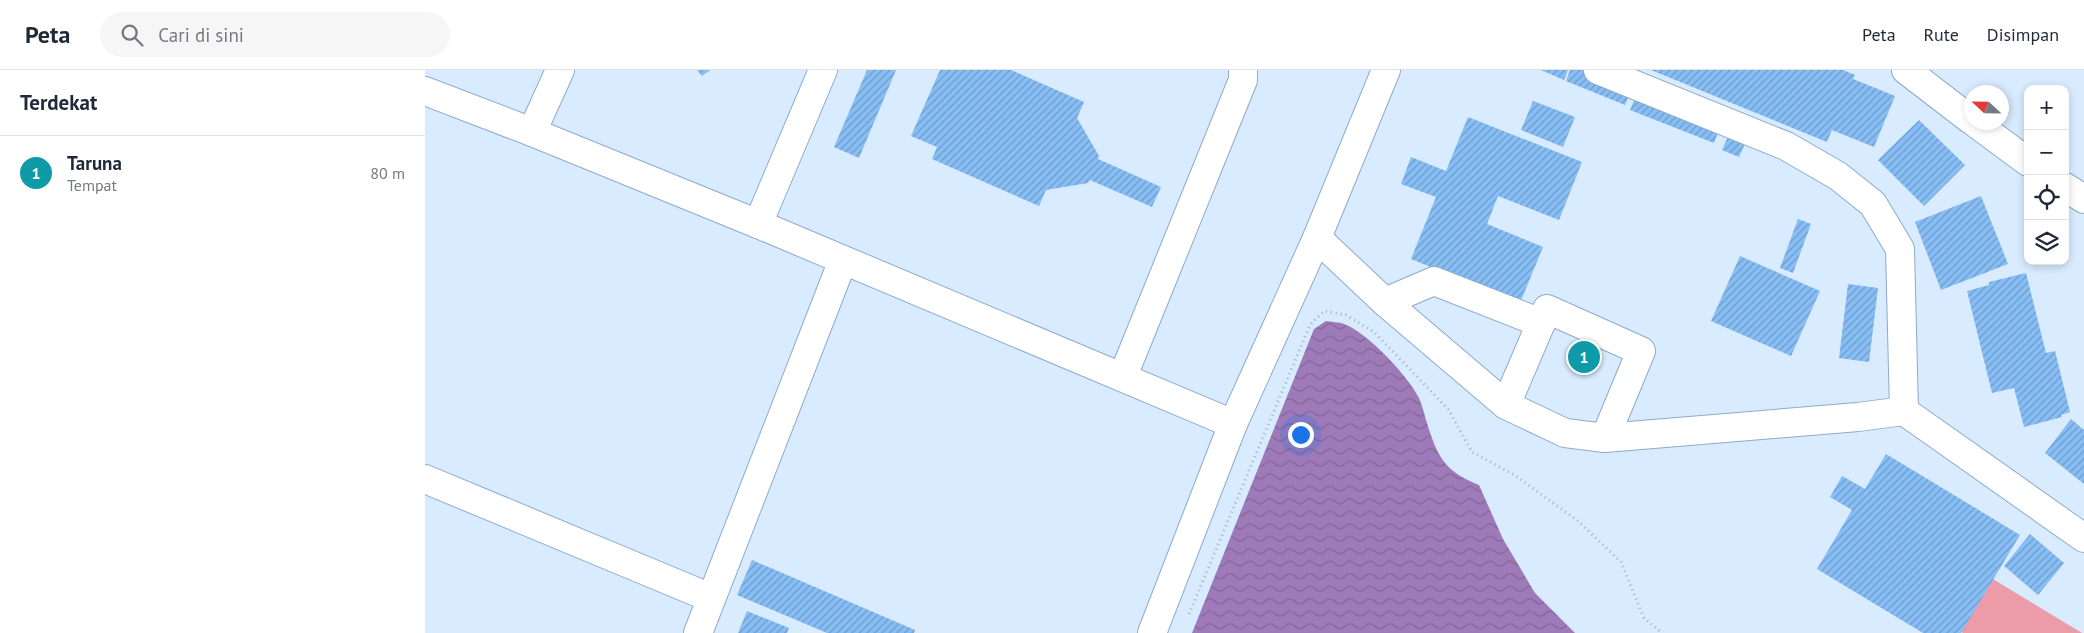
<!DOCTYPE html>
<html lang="id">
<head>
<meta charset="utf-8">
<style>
  body { margin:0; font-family:"PT Sans",sans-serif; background:#f6f6f7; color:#1f2937 }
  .controls { position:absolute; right:15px; top:15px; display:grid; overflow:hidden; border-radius:10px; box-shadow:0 2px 8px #0003 }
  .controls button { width:45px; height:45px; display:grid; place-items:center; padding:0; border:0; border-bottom:1px solid #e0e1e3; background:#fff; color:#1f2937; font:25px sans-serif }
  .compass { position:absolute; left:1539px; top:15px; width:45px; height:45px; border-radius:50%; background:#fff; box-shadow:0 2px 8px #0003; rotate:292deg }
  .you { position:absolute; left:875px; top:364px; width:18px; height:18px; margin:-12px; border:4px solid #fff; border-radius:50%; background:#1a73e8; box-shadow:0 0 0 8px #1a73e833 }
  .badge { display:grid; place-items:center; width:32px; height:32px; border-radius:50%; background:#745229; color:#fff; font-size:16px; font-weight:700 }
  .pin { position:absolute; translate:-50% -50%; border:2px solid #fff; box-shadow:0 1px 5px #0006 }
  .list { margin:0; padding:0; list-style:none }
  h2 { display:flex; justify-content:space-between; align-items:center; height:65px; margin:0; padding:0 20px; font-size:21px }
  h2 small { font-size:16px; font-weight:400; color:#747a83 }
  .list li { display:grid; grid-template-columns:32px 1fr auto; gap:15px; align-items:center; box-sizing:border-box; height:75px; padding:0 20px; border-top:1px solid #e0e1e3 }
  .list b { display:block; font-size:19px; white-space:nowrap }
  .list p { margin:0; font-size:16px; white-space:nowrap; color:#747a83 }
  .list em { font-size:16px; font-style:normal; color:#747a83 }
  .icon { flex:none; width:28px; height:28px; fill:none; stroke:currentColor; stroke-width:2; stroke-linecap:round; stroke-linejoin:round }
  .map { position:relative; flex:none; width:1659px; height:563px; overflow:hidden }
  header { display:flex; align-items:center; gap:30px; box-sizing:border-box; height:70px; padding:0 25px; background:#fff; border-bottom:1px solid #e0e1e3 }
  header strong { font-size:24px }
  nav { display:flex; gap:28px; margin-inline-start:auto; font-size:18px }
  .search { width:350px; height:45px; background:#f6f6f7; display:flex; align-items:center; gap:12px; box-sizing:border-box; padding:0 18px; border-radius:28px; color:#747a83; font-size:19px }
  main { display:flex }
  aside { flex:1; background:#fff }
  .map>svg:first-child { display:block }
  .pitch { fill:#ec9ca8 }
  .water { fill:url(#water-waves) }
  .building { fill:url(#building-hatch) }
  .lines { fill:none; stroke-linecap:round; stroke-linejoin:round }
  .minor-casing { stroke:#8dabcb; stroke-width:30 }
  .path { stroke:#a1b2c4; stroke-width:3; stroke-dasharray:1 4; stroke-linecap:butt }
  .minor { stroke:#fff; stroke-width:28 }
</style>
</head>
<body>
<header>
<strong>Peta</strong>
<div class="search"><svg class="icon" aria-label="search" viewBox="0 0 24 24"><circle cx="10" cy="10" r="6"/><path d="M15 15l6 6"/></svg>Cari di sini</div>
<nav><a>Peta</a><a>Rute</a><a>Disimpan</a></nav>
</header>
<main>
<aside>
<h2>Terdekat<small></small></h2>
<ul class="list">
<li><span class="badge" style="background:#0f9aa8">1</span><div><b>Taruna</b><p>Tempat</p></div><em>80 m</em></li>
</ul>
</aside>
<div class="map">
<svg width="1659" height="563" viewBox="0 0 1659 563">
  <defs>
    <pattern id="water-waves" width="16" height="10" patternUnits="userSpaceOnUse" patternTransform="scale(1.25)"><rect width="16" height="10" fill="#9e7bb8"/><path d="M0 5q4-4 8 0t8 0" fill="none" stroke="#816697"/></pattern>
    <pattern id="building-hatch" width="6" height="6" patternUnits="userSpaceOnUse" patternTransform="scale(1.25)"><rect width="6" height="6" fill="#87bef5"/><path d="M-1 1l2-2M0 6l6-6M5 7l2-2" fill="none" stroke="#6f9bc8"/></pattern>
  </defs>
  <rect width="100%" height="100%" fill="#d8ebff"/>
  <polygon class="pitch" points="1558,503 1657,563 1538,563 1526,556"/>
  <path class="water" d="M901 251C906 252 914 252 919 254 943 263 983 306 994 328 997 335 999 343 1001 350 1012 385 1018 401 1054 415L1078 469 1110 523 1150 563H767L889 259Z"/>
  <g class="building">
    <polygon points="272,0 285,0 277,6"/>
    <polygon points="442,0 471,0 434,88 409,77"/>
    <polygon points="515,0 586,0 659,32 652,48 674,86 673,89 736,117 727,137 665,110 663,113 621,120 614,136 507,89 512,77 486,66"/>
    <polygon points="1116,0 1143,0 1139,10"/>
    <polygon points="1145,0 1161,0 1207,18 1200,35 1141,11"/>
    <polygon points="1226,0 1418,0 1430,5 1428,9 1470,26 1449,77 1407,60 1402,72"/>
    <polygon points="1213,21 1296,55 1289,73 1205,40"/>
    <polygon points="1108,31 1150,47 1138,77 1096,60"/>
    <polygon points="1043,47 1157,92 1134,150 1073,126 1062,154 1118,177 1095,233 986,189 1011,127 976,114 986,87 1021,101"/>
    <polygon points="1494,50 1540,95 1499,136 1453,90"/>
    <polygon points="1307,58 1324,65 1314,87 1297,80"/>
    <polygon points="1556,126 1583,194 1516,220 1490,152"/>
    <polygon points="1373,149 1386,154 1368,203 1355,198"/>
    <polygon points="1315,186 1395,221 1366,286 1286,251"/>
    <polygon points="1601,203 1621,283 1630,281 1645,342 1636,345 1637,347 1599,357 1589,318 1567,323 1542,221 1564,215 1564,212"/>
    <polygon points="1423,214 1453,218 1444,292 1414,288"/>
    <polygon points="1646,349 1659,360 1659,414 1620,383"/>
    <polygon points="1461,384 1595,465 1536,563 1498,563 1392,499 1427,440 1405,427 1417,406 1440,419"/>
    <polygon points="1605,464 1639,493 1613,525 1579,496"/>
    <polygon points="327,490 490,560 489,563 402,563 312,525"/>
    <polygon points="322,541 364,558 362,563 313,563"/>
  </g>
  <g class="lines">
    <defs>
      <g id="minor">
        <polyline points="1173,0 1361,76 1413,106 1448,134 1475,179 1479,341"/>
        <polyline points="1481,0 1546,50"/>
        <polyline points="0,21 107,62 333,154 808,354 892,168 961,0"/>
        <polyline points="1549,52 1603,92"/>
        <polyline points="107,62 135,0"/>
        <polyline points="1640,117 1659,129"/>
        <polyline points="333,154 398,0"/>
        <polyline points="892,168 960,232 1081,335 1140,363 1180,368 1433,347 1479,341 1659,468"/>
        <polyline points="960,232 1009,211 1116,253"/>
        <polyline points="698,306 818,10 818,0"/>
        <polyline points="1081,335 1122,239 1216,281 1180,368"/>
        <polyline points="0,409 286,528"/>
        <polyline points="273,563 418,190"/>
        <polyline points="727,563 808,354"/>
      </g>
    </defs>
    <use href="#minor" class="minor-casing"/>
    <polyline class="path" points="764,544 885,255 899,241 921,245 949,262 1023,339 1047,382 1091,406 1153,451 1196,492 1219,548 1237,563"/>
    <use href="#minor" class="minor"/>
  </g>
</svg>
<div class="controls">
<button>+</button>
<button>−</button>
<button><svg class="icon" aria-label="locate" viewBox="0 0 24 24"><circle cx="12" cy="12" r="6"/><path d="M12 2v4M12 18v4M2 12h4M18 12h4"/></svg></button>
<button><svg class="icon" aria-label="layers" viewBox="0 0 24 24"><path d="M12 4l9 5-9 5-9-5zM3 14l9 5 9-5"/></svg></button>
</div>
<svg class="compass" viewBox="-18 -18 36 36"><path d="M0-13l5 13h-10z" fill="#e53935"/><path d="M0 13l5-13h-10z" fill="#747a83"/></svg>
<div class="you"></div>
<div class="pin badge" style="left:1159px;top:287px;background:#0f9aa8">1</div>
</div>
</main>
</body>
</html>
